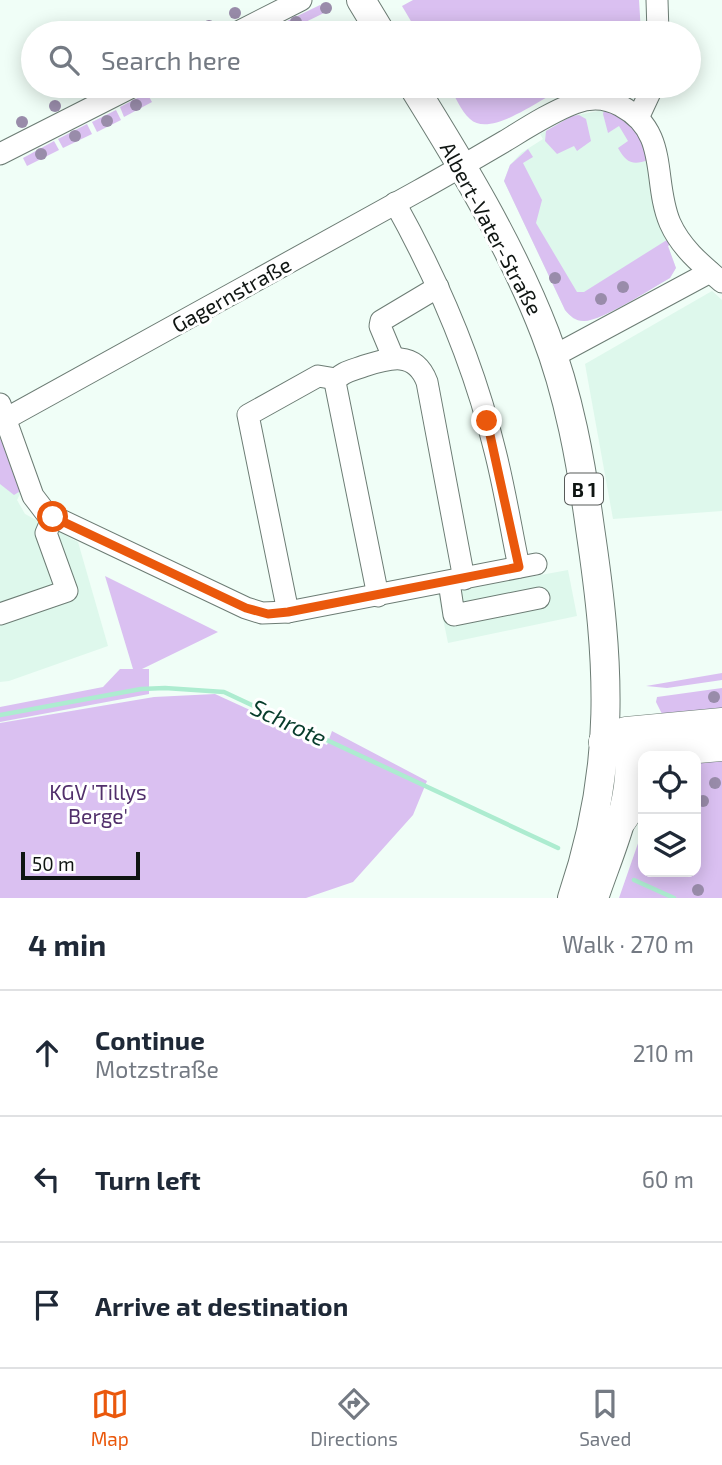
<!DOCTYPE html>
<html lang="en">
<head>
<meta charset="utf-8">
<style>
  body { margin:0; font-family:"Exo 2",sans-serif; background:#f2f2f3; color:#1f2937 }
  .controls { position:absolute; right:21px; bottom:21px; display:grid; overflow:hidden; border-radius:14px; box-shadow:0 4px 18px #0003 }
  .controls button { width:63px; height:63px; display:grid; place-items:center; padding:0; border:0; border-bottom:2px solid #e0e1e3; background:#fff; color:#1f2937; font:35px sans-serif }
  .scale { position:absolute; left:21px; bottom:18px; width:119px; box-sizing:border-box; padding-left:7px; border:4px solid #0f1512; border-top:0; font-size:19px; line-height:24px; white-space:nowrap; color:#0f1512; -webkit-text-stroke:5px #fff; paint-order:stroke }
  .stop { position:absolute; width:21px; height:21px; margin:-16px; border:5px solid #ea580c; border-radius:50%; background:#fff }
  .stop.end { background:#ea580c; border-color:#fff; box-shadow:0 2px 7px #0008 }
  .list { margin:0; padding:0; list-style:none }
  h2 { display:flex; justify-content:space-between; align-items:center; height:91px; margin:0; padding:0 28px; font-size:30px }
  h2 small { font-size:23px; font-weight:400; color:#747a83 }
  .list li { display:grid; grid-template-columns:46px 1fr auto; gap:21px; align-items:center; box-sizing:border-box; height:126px; padding:0 28px; border-top:2px solid #e0e1e3 }
  .list b { display:block; font-size:26px; white-space:nowrap }
  .list p { margin:0; font-size:23px; white-space:nowrap; color:#747a83 }
  .list em { font-size:23px; font-style:normal; color:#747a83 }
  .icon { flex:none; width:38px; height:38px; fill:none; stroke:currentColor; stroke-width:2; stroke-linecap:round; stroke-linejoin:round }
  .map { position:relative; flex:none; width:722px; height:898px; overflow:hidden }
  .search { position:absolute; background:#fff; box-shadow:0 4px 18px #0003; left:21px; right:21px; top:21px; height:77px; display:flex; align-items:center; gap:18px; box-sizing:border-box; padding:0 24px; border-radius:38px; color:#747a83; font-size:26px }
  .sheet { height:469px; background:#fff }
  nav { display:flex; justify-content:space-around; align-items:center; box-sizing:border-box; height:98px; border-top:2px solid #e0e1e3; background:#fff; font-size:19px; color:#747a83 }
  nav a { display:grid; justify-items:center; gap:4px }
  nav .on { color:#ea580c }
  .map>svg:first-child { display:block }
  .built { fill:#def8ec }
  .green { fill:#dac0f1 }
  .lines { fill:none; stroke-linecap:round; stroke-linejoin:round }
  .stream { stroke:#adecd0; stroke-width:4.5 }
  .minor-casing { stroke:#6c7c74; stroke-width:23 }
  .major-casing { stroke:#6c7c74; stroke-width:30 }
  .highway-casing { stroke:#6c7c74; stroke-width:33 }
  .minor { stroke:#fff; stroke-width:21 }
  .major { stroke:#fff; stroke-width:28 }
  .highway { stroke:#fff; stroke-width:32 }
  .tree { fill:#998caa }
  .route { stroke:#ea580c; stroke-width:9 }
  .labels { text-anchor:middle; dominant-baseline:central; stroke-width:6; stroke-linejoin:round; paint-order:stroke }
  .shield { fill:#fff; stroke:#575b59; stroke-width:2 }
  .shield-label { font-size:19px; font-weight:bold; fill:#0f1512 }
  .street-label { font-size:21px; fill:#0f1512; stroke:#fff }
  .park-label { font-size:21px; fill:#512f6b; stroke:#fff }
  .water-label { font-size:23px; font-style:italic; fill:#073c2b; stroke:#fff }
</style>
</head>
<body>
<div class="map">
<svg width="722" height="898" viewBox="0 0 722 898">
  <rect width="100%" height="100%" fill="#f0fef7"/>
  <g class="built">
    <polygon points="604,110 639,132 673,242 668,246 676,268 670,278 599,317 583,321 574,319 565,310 504,181 510,165 521,153 543,139 540,134 572,116"/>
    <polygon points="712,291 722,300 722,511 613,519 585,364"/>
    <polygon points="0,439 22,490 17,500 25,514 78,542 108,646 9,681 0,682"/>
    <polygon points="568,570 577,616 448,643 438,594"/>
  </g>
  <g class="green">
    <polygon points="413,0 639,0 641,33 418,33 402,6"/>
    <polygon points="320,5 324,13 285,32 281,24"/>
    <path d="M449 86H570C546 93 492 140 470 119 461 111 455 96 449 86Z"/>
    <polygon points="147,93 152,102 124,117 120,107"/>
    <polygon points="116,110 121,120 97,132 92,122"/>
    <path d="M604 110C635 121 638 130 648 160 632 166 626 162 618 148L628 141 619 126 608 133 603 114Z"/>
    <polygon points="579,115 586,119 591,141 577,151 574,146 557,154 545,141 546,131 572,116"/>
    <polygon points="87,124 92,134 63,148 58,139"/>
    <polygon points="54,141 59,150 27,166 23,158"/>
    <path d="M528 149 533 157 523 163 542 200 536 223 577 292H584L670 238 673 242 668 246 676 268 670 278C652 288 602 321 584 321 575 321 570 316 565 310L504 181 510 165Z"/>
    <polygon points="0,439 4,440 22,490 14,495 0,484"/>
    <polygon points="105,576 218,632 142,669 149,669 149,694 0,722 0,707 103,687 120,669 133,669"/>
    <polygon points="722,673 722,680 667,688 646,686"/>
    <polygon points="722,688 722,711 663,716 656,702 657,697"/>
    <polygon points="215,694 327,745 332,731 427,781 413,815 353,882 306,898 0,898 0,723 154,697"/>
    <polygon points="722,755 722,898 619,898 643,829 643,872 696,872 696,761"/>
  </g>
  <g class="lines">
    <g class="stream">
      <polyline points="0,715 141,689 165,688 224,692 558,848"/>
      <polyline points="634,880 674,898"/>
    </g>
    <defs>
      <g id="minor">
        <polyline points="657,0 658,33"/>
        <polyline points="236,33 301,0"/>
        <polyline points="638,118 653,86"/>
        <polyline points="0,154 134,86"/>
        <path d="M395 203C439 282 474 364 495 451 505 490 511 529 519 567"/>
        <polyline points="554,356 710,272"/>
        <polyline points="393,357 380,326 381,321 438,287"/>
        <polyline points="0,404 33,496 46,513 246,608 262,613 288,612 536,564"/>
        <path d="M0 422C140 346 278 267 418 191 447 175 476 158 505 141 528 127 551 112 575 103 590 97 607 98 621 106 670 132 652 181 670 223 681 248 702 265 722 282"/>
        <polyline points="449,582 454,615 539,598"/>
        <path d="M378 596 335 382C340 372 354 370 364 366 389 358 415 350 427 382L464 579"/>
        <polyline points="288,612 248,415 318,376 336,379"/>
        <polyline points="0,614 67,591 46,533 53,517"/>
      </g>
      <g id="major">
        <polyline points="361,0 381,33"/>
        <path d="M413 86C462 165 511 245 545 333 569 395 581 462 590 528 610 663 617 766 572 898"/>
        <path d="M594 898C607 859 626 818 629 777 630 762 628 747 626 733"/>
      </g>
      <g id="highway">
        <polyline points="605,742 628,753 722,745"/>
        <polyline points="605,742 626,733 722,724"/>
        <polyline points="621,819 643,786"/>
      </g>
    </defs>
    <use href="#minor" class="minor-casing"/>
    <use href="#major" class="major-casing"/>
    <use href="#highway" class="highway-casing"/>
    <use href="#minor" class="minor"/>
    <use href="#major" class="major"/>
    <use href="#highway" class="highway"/>
  </g>
  <g class="tree">
    <circle cx="326" cy="8" r="6"/>
    <circle cx="235" cy="13" r="6"/>
    <circle cx="296" cy="22" r="6"/>
    <circle cx="209" cy="26" r="6"/>
    <circle cx="136" cy="105" r="6"/>
    <circle cx="55" cy="106" r="6"/>
    <circle cx="107" cy="121" r="6"/>
    <circle cx="22" cy="122" r="6"/>
    <circle cx="75" cy="136" r="6"/>
    <circle cx="41" cy="154" r="6"/>
    <circle cx="555" cy="278" r="6"/>
    <circle cx="623" cy="287" r="6"/>
    <circle cx="601" cy="299" r="6"/>
    <circle cx="714" cy="697" r="6"/>
    <circle cx="715" cy="783" r="6"/>
    <circle cx="703" cy="801" r="6"/>
    <circle cx="698" cy="890" r="6"/>
  </g>
  <g class="lines">
    <polyline class="route" points="53,517 246,608 268,614 288,612 519,567 487,421"/>
  </g>
  <g class="labels">
    <rect class="shield" x="565" y="473.5" width="38" height="31" rx="5"/>
    <g class="shield-label">
      <text x="584" y="489">B 1</text>
    </g>
    <g class="street-label">
      <text transform="translate(492 228) rotate(62)">Albert-Vater-Straße</text>
      <text transform="translate(231 294) rotate(-29)">Gagernstraße</text>
    </g>
    <g class="park-label">
      <text x="98" y="791">KGV 'Tillys<tspan x="98" dy="24">Berge'</tspan></text>
    </g>
    <g class="water-label">
      <text transform="translate(289 722) rotate(25)">Schrote</text>
    </g>
  </g>
</svg>
<div class="controls">
<button><svg class="icon" aria-label="locate" viewBox="0 0 24 24"><circle cx="12" cy="12" r="6"/><path d="M12 2v4M12 18v4M2 12h4M18 12h4"/></svg></button>
<button><svg class="icon" aria-label="layers" viewBox="0 0 24 24"><path d="M12 4l9 5-9 5-9-5zM3 14l9 5 9-5"/></svg></button>
</div>
<div class="scale">50 m</div>
<div class="stop" style="left:53px;top:517px"></div>
<div class="stop end" style="left:487px;top:421px"></div>
<div class="search"><svg class="icon" aria-label="search" viewBox="0 0 24 24"><circle cx="10" cy="10" r="6"/><path d="M15 15l6 6"/></svg>Search here</div>
</div>
<section class="sheet">
<h2>4 min<small>Walk · 270 m</small></h2>
<ul class="list">
<li><svg class="icon" aria-label="ahead" viewBox="0 0 24 24"><path d="M12 20V5M6 11l6-6 6 6"/></svg><div><b>Continue</b><p>Motzstraße</p></div><em>210 m</em></li>
<li><svg class="icon" aria-label="left" viewBox="0 0 24 24"><path d="M17 20v-9H6M10 6l-5 5 5 5"/></svg><div><b>Turn left</b></div><em>60 m</em></li>
<li><svg class="icon" aria-label="arrive" viewBox="0 0 24 24"><path d="M6 21V4h12l-3 4 3 4H6"/></svg><div><b>Arrive at destination</b></div></li>
</ul>
</section>
<nav>
<a class="on"><svg class="icon" aria-label="map" viewBox="0 0 24 24"><path d="M3 6l6-2 6 2 6-2v14l-6 2-6-2-6 2zM9 4v14M15 6v14"/></svg>Map</a>
<a><svg class="icon" aria-label="directions" viewBox="0 0 24 24"><path d="M12 3l9 9-9 9-9-9zM9 14v-3h6M13 9l2 2-2 2"/></svg>Directions</a>
<a><svg class="icon" aria-label="saved" viewBox="0 0 24 24"><path d="M7 4h10v16l-5-4-5 4z"/></svg>Saved</a>
</nav>
</body>
</html>
